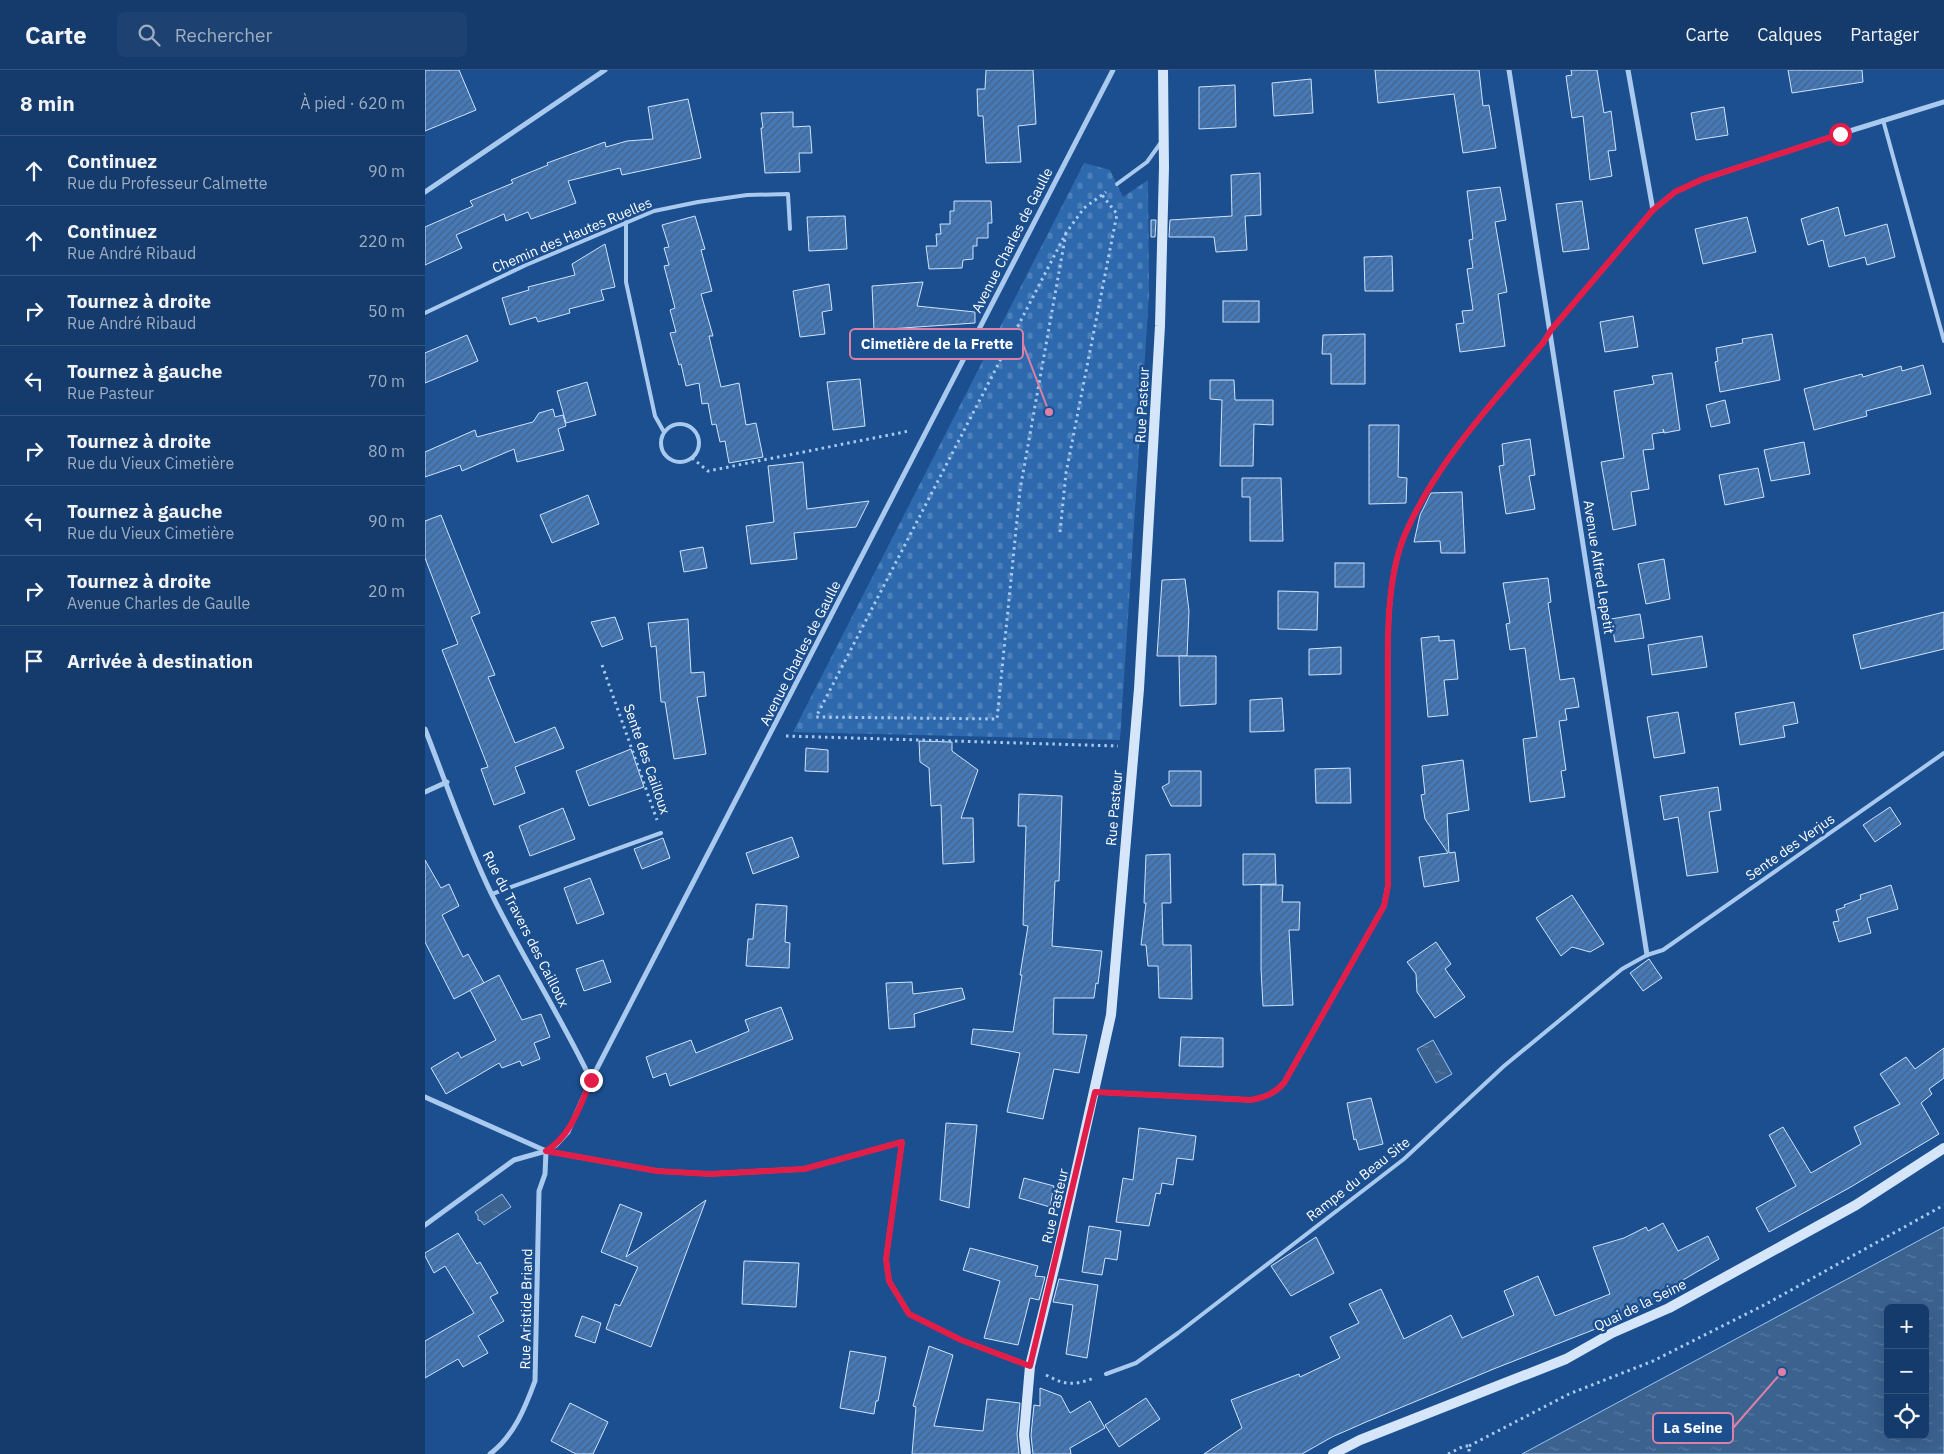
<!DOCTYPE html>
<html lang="fr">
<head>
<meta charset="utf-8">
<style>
  body { margin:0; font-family:"IBM Plex Sans",sans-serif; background:#1d4271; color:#f1f3f6 }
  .controls { position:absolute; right:15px; bottom:15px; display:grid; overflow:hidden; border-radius:8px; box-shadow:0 5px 20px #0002 }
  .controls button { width:45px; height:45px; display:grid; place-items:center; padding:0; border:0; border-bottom:1px solid #33557e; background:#143b6b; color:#f1f3f6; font:25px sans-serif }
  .stop { position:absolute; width:15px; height:15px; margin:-11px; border:4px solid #e11d48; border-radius:50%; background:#fff }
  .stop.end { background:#e11d48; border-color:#fff; box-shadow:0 1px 5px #0008 }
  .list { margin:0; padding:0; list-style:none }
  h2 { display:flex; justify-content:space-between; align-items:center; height:65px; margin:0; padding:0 20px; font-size:21px }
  h2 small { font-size:16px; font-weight:400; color:#9dadc1 }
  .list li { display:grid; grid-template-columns:32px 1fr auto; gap:15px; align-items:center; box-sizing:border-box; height:70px; padding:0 20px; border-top:1px solid #33557e }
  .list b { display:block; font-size:19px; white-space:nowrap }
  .list p { margin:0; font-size:16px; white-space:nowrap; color:#9dadc1 }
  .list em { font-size:16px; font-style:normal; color:#9dadc1 }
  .icon { flex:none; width:28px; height:28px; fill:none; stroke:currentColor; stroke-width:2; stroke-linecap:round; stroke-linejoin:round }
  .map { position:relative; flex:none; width:1519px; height:1384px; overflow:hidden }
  header { display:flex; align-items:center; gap:30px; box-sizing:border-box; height:70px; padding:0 25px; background:#143b6b; border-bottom:1px solid #33557e }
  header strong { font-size:24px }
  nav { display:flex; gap:28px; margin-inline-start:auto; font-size:18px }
  .search { width:350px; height:45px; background:#1d4271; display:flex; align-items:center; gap:12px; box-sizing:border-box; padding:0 18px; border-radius:8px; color:#9dadc1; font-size:19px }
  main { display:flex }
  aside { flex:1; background:#143b6b }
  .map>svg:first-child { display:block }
  .cemetery { fill:url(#cemetery-stones) }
  .water { fill:url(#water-ripples); stroke:#9cc4f0; fill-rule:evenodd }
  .building { fill:url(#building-hatch); stroke:#cfe3fa }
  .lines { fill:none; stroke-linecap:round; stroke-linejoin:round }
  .path { stroke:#a9c9ee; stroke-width:3; stroke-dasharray:2.5 4; stroke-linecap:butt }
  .lane { stroke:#a9c9ee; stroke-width:4 }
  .street { stroke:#a9c9ee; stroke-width:5 }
  .secondary { stroke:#d6e6fa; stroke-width:10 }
  .route { stroke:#e11d48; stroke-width:6 }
  .labels { text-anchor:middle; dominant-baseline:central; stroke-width:5; stroke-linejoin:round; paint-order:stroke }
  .street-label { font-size:14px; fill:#fff; stroke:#1b4f8f }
  .leader { fill:none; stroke:#dd80a5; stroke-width:2 }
  .callout-dot { fill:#dd80a5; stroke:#1b4f8f; stroke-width:2 }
  .callout { fill:#1b4f8f; stroke:#dd80a5; stroke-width:2 }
  .callout-label { font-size:15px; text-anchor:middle; font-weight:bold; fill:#fff }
</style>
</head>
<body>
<header>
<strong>Carte</strong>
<div class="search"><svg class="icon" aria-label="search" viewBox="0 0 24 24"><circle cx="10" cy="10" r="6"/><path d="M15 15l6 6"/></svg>Rechercher</div>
<nav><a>Carte</a><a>Calques</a><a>Partager</a></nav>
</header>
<main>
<aside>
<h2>8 min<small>À pied · 620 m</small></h2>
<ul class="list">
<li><svg class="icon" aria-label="ahead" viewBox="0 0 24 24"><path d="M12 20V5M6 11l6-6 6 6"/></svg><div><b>Continuez</b><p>Rue du Professeur Calmette</p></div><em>90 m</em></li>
<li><svg class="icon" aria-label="ahead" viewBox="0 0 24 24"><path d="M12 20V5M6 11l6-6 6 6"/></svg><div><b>Continuez</b><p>Rue André Ribaud</p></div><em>220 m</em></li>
<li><svg class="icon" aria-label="right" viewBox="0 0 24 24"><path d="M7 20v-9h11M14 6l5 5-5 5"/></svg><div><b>Tournez à droite</b><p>Rue André Ribaud</p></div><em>50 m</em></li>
<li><svg class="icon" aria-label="left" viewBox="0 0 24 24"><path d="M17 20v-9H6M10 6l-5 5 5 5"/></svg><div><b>Tournez à gauche</b><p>Rue Pasteur</p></div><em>70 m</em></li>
<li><svg class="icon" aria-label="right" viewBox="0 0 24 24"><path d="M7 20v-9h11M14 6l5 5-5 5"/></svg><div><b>Tournez à droite</b><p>Rue du Vieux Cimetière</p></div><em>80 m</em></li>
<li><svg class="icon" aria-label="left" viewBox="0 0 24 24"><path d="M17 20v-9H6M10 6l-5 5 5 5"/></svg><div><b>Tournez à gauche</b><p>Rue du Vieux Cimetière</p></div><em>90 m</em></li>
<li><svg class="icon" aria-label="right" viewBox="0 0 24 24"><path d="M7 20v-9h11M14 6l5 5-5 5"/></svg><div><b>Tournez à droite</b><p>Avenue Charles de Gaulle</p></div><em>20 m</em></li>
<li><svg class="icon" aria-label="arrive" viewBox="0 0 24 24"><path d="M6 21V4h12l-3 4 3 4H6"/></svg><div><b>Arrivée à destination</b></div></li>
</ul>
</aside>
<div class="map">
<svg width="1519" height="1384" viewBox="0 0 1519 1384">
  <defs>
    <pattern id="cemetery-stones" width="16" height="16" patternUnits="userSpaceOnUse" patternTransform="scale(1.25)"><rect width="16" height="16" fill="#2e69ad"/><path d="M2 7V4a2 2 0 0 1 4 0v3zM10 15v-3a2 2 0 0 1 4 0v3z" fill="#4d80b9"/></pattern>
    <pattern id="water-ripples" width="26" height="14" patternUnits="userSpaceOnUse" patternTransform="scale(1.25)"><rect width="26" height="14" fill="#3c6290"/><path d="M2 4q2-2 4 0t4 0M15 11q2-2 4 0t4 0" fill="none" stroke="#597aa1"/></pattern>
    <pattern id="building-hatch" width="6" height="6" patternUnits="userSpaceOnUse" patternTransform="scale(1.25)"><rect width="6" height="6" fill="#4478b7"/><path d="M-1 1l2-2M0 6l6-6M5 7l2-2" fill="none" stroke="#486282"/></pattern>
  </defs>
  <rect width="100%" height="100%" fill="#1b4f8f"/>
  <polygon class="cemetery" points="659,93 685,100 698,127 723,110 724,225 695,670 368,662"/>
  <g class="water">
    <polygon points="1008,970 1027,1004 1011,1013 992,979"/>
    <polygon points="77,1124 86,1137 59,1155 56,1151 53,1150 53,1146 50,1142"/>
    <path d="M1519 1157V1384H1097ZM1463 1238H1500V1365H1463Z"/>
  </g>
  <g class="building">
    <polygon points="0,0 34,0 51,40 0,61"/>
    <polygon points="561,0 608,0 611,54 593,56 596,92 561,93 558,46 553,46 552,19 560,19"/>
    <polygon points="950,0 1054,0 1058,36 1064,35 1071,78 1038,83 1029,24 953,33"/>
    <polygon points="1146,0 1172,0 1179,43 1186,41 1191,80 1183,81 1187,106 1165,110 1158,46 1147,48 1141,6 1147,5"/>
    <polygon points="1363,0 1437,0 1438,12 1367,23"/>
    <polygon points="886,9 888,43 849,46 847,13"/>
    <polygon points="810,15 811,57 774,59 774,17"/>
    <polygon points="263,29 276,88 197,105 195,98 143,111 151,133 106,149 103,142 81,151 79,144 31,165 37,178 0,195 0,157 48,136 45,131 88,113 86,110 123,95 122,93 180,72 181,77 202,71 228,69 223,37"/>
    <polygon points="1299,37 1303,65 1271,70 1266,43"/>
    <polygon points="368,42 368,57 385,56 387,83 374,83 375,102 340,103 336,58 338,58 336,43"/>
    <polygon points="835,103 836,145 820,146 822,180 791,182 789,167 744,167 745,150 807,146 806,105"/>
    <polygon points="1075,117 1081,150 1070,152 1082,222 1073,224 1080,276 1035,282 1031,254 1039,253 1037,241 1048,240 1042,199 1048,198 1044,170 1048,169 1042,121"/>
    <polygon points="529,131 566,131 567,153 563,153 563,168 552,168 552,176 548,176 548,189 538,190 537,198 504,199 501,176 512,176 511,164 516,164 515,154 525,154 525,141 529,141"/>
    <polygon points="1157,131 1164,179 1138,182 1131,134"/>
    <polygon points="1413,137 1420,166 1462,154 1470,187 1442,195 1440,187 1404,197 1398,170 1383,175 1376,149"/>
    <polygon points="270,146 280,179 276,180 287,221 276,224 288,266 284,266 296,317 314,313 321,355 331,353 338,387 304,393 300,371 295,372 291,354 287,355 283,333 277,334 274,313 261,316 256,294 254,295 245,263 251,262 245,240 250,238 239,196 244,195 239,178 244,177 237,155"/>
    <polygon points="420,146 422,179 384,181 382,147"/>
    <polygon points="1322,147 1331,182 1278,194 1270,159"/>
    <polygon points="726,150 731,150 730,167 726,167"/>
    <polygon points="180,174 190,217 176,220 179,230 144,239 145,243 113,252 111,247 85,255 77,228 104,220 103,217 150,205 147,194"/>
    <polygon points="967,186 968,221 940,221 939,187"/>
    <polygon points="498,212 492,236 550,242 550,253 449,260 447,216"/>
    <polygon points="404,214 407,240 397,242 400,264 375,267 368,221"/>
    <rect x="798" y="231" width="36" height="21"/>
    <polygon points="1208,246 1213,277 1180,282 1175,252"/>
    <polygon points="940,264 940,314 906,314 906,284 897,284 898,265"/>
    <polygon points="1347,264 1355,310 1295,322 1290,292 1293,291 1291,278 1318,273 1317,269"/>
    <polygon points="42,265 53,291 0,313 0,283"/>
    <polygon points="1498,295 1506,324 1441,341 1442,346 1389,360 1379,319 1437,304 1438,307 1476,296 1477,301"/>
    <polygon points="1247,303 1255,360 1239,363 1238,359 1239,362 1227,364 1229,379 1218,380 1224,419 1206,422 1211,455 1188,460 1176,392 1199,388 1189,321 1229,314 1227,306"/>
    <polygon points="435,309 440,356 408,360 402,312"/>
    <polygon points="785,310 809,310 810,330 848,330 848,355 829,354 828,396 795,396 797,330 785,329"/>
    <polygon points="162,312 171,345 141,353 132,321"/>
    <polygon points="1300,330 1305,353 1286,357 1281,335"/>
    <polygon points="128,339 130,347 138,345 141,356 133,359 139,380 92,392 89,379 37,401 35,395 0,407 0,382 50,360 52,367 108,352 114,343"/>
    <polygon points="944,355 974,355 973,407 982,408 981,433 944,434"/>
    <polygon points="1105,369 1110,405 1104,406 1110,439 1081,444 1074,396 1079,395 1077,374"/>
    <polygon points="1379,372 1385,404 1346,411 1339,380"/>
    <polygon points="378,392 382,439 444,431 431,457 369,463 372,489 326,494 321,456 349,452 343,396"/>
    <polygon points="1333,398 1339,427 1300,435 1294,405"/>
    <polygon points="817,408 856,408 858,471 825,471 825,427 817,427"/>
    <polygon points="1037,422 1040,483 1016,483 1015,471 989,472 995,445 1006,423"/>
    <polygon points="163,425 174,454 127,473 115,445"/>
    <polygon points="16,445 55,543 46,547 70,605 63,607 90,673 130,657 139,678 90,697 100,723 69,735 56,699 63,697 17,580 33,574 0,488 0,451"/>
    <polygon points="278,477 282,498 259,502 255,481"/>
    <polygon points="1239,489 1245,529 1221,534 1213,494"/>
    <rect x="910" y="493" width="29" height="24"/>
    <polygon points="1123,508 1126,532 1123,533 1135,610 1149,608 1154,637 1140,639 1142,650 1134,651 1141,700 1136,701 1140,727 1105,732 1098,669 1112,667 1100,578 1085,580 1081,554 1085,553 1078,513"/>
    <polygon points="760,509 764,541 762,586 732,586 737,510"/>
    <polygon points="853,521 893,522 892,560 853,559"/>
    <polygon points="1519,542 1519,579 1436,599 1428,565"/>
    <polygon points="1215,544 1219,568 1190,572 1186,549"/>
    <polygon points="190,547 198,569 177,577 166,552"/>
    <polygon points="263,549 266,603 279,602 281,626 272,627 281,684 249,689 240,632 236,632 231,576 226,577 223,553"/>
    <polygon points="1014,566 1014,571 1029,570 1033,609 1019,610 1023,645 1003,647 996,568"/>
    <polygon points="1277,566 1282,597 1227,605 1223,575"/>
    <polygon points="916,577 916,604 884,605 884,579"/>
    <polygon points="754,586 791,586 791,634 755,636"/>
    <polygon points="857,628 859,661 825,662 825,630"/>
    <polygon points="1369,632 1373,653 1358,656 1360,667 1315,675 1310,643"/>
    <polygon points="1253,642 1260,683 1229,688 1222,647"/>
    <polygon points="494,671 527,672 527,681 553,700 536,748 548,748 549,792 518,794 516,735 506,736 504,698 495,692"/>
    <polygon points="381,678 403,680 403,702 380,701"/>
    <polygon points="206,679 219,717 164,736 151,701"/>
    <polygon points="1038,690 1044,740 1022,744 1024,783 1030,782 1034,811 999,817 994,787 1023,783 1000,749 996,725 1000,724 997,696"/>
    <polygon points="925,698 926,733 891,733 890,699"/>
    <polygon points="744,701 776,701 776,736 746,736 737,717 744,713"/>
    <polygon points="1293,717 1296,740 1284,742 1293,802 1262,806 1253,747 1239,750 1235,726"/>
    <polygon points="594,724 637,726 634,811 630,811 627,876 677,881 673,914 671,913 669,928 629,928 628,964 662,965 654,1003 629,999 618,1049 582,1042 595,983 546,974 548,959 588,962 597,905 595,905 603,856 598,855 601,756 593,756"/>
    <polygon points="1465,737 1476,754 1450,772 1438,755"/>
    <polygon points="138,738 150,769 105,786 94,756"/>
    <polygon points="367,767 374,787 328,804 321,783"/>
    <polygon points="238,768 245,788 217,799 209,779"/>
    <polygon points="745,784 746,833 737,833 738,875 766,875 767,929 734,928 733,896 723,896 721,875 716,875 721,833 719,833 721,785"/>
    <polygon points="818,784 850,784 851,814 818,815"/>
    <polygon points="0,790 16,818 24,814 34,836 17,845 38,887 43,884 59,913 29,929 0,872"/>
    <polygon points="165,808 179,844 152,854 139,818"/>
    <polygon points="836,815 858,815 857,832 875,832 874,860 864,860 868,935 838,936 836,899"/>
    <polygon points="1466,815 1473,839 1442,848 1446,863 1414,872 1408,852 1414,851 1411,840 1420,837 1419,835 1436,829 1435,825"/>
    <polygon points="1147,825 1179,874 1165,882 1147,877 1136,886 1111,848"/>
    <polygon points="331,834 362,836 360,872 365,873 364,898 321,896 323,869 328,869"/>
    <polygon points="1011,872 1026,894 1020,899 1040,927 1010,948 992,922 991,904 982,892"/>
    <polygon points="1224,889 1237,908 1218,921 1205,903"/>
    <polygon points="178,890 186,912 159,921 151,899"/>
    <polygon points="74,905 97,950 116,944 125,967 109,973 115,989 97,996 95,991 77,998 74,993 21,1024 6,998 33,982 36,988 71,970 45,920"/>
    <polygon points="487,912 488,924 537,918 540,929 489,944 490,957 464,959 461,913"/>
    <polygon points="356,937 368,969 245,1016 241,1003 228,1008 221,987 266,970 271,983 324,961 320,950"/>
    <polygon points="756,967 798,968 798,997 754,996"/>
    <polygon points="1519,978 1519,1008 1504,1019 1507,1024 1496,1033 1514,1064 1424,1118 1344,1162 1331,1138 1371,1116 1344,1065 1358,1057 1386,1103 1436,1074 1429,1057 1475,1034 1455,1004 1481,987 1490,999"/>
    <polygon points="946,1028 958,1074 934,1080 931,1069 929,1070 922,1033"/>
    <polygon points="521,1053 552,1055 544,1138 515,1130"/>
    <polygon points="714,1058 771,1066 768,1090 752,1088 748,1115 737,1113 735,1124 731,1123 724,1156 691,1152 698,1108 708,1110"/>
    <polygon points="599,1108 629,1116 625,1137 594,1128"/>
    <polygon points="281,1130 226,1277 181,1259 190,1234 195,1236 213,1197 176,1182 195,1134 217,1143 201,1187"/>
    <polygon points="1238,1153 1253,1181 1283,1166 1294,1189 1196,1246 1196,1249 1071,1298 941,1352 907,1367 877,1384 779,1384 817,1358 806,1330 874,1304 875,1307 915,1288 905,1267 934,1253 924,1234 956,1219 979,1269 1026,1245 1037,1268 1089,1245 1079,1221 1113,1206 1130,1246 1185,1224 1168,1177 1199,1168 1221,1157 1223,1161"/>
    <polygon points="664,1156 696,1161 692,1190 680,1188 677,1205 657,1202"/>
    <polygon points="33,1163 52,1194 55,1192 73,1223 65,1227 79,1251 53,1266 63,1283 38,1297 33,1289 0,1308 0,1271 49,1243 20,1196 9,1203 0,1186 0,1183"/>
    <polygon points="891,1167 909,1203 866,1226 846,1196"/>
    <polygon points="545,1178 613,1196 610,1206 620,1207 614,1230 605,1228 593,1275 559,1268 575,1211 538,1200"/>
    <polygon points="319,1191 374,1193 371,1237 317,1234"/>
    <polygon points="634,1209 673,1215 662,1288 641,1284 648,1235 628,1232"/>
    <polygon points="157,1246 176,1253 170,1273 150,1266"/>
    <polygon points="504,1276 528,1285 509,1356 558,1361 562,1329 595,1333 592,1364 594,1384 487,1384 491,1337 488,1336"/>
    <polygon points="425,1281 461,1287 453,1331 451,1331 449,1344 415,1338"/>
    <polygon points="615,1318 636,1326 645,1343 665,1331 680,1358 645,1378 646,1384 608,1384 606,1365 609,1335 615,1336"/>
    <polygon points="721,1328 735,1349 694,1377 680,1355"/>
    <polygon points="145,1333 183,1352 168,1384 151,1384 126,1371"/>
  </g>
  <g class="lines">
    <g class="path">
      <polyline points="641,163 595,420 572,649 391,647 641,163 659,138 681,122"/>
      <polyline points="267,388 283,401 484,361"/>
      <polyline points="635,462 641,403 692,144 677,125"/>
      <polyline points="177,595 232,750"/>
      <polyline points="361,666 693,676"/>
      <path d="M621 1305C640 1315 648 1316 669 1308"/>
      <polyline points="1044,1376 1144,1324 1228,1291 1341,1234 1519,1135"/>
      <polyline points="1023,1384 1039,1376 1044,1376 1044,1382 1041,1384"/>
    </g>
    <g class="lane">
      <polyline points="1458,50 1519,271"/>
      <polyline points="692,114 722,92 737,71"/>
      <polyline points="201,152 201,212 230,346 239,362"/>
      <polyline points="0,243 101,195 229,141 273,132 322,125 363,124 365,159"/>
      <circle cx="255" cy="373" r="19"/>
      <polyline points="67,824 236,763"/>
      <polyline points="681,1304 711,1293 753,1263 979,1089 1079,996 1197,899 1222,885 1238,880 1519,683"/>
    </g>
    <g class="street">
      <polyline points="1084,0 1222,885"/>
      <polyline points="1203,0 1228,140"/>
      <polyline points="0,122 180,0"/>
      <path d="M0 659C22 715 41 772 67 825 98 888 136 947 166 1010"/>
      <polyline points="0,722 22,712"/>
      <path d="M670 1022 826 1030C840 1027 849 1024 859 1013L959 836 963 815C963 756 963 697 963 638 963 584 959 511 981 462 1013 390 1068 332 1118 273L1126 260 1228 140 1250 122 1278 109 1415 64 1519 32"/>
      <polyline points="0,1027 121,1081 232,1101 285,1104 379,1099 477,1072 461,1189 464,1211 484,1244 536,1270 605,1296"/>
      <polyline points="0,1155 89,1090 121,1081 131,1075 143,1062 166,1010 688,0"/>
      <path d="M65 1384C89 1366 100 1338 110 1311L114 1121 120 1104 121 1081"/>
    </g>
    <g class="secondary">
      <polyline points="601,1384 599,1365 605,1296 632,1187 686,945 714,619 735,256 739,97 738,0"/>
      <polyline points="908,1384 935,1370 1141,1289 1187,1263 1244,1238 1431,1135 1519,1078"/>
    </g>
  </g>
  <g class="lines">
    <path class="route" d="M166 1010C155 1036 146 1066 121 1081L232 1101 285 1104 379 1099 477 1072 461 1189 464 1211 484 1244 536 1270 605 1296 670 1022 826 1030C840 1027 849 1024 859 1013L959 836 963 816C963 756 963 697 963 638 963 584 959 511 981 462 1013 390 1068 332 1118 273L1126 260 1228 140 1250 122 1278 109 1415 64"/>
  </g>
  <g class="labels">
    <g class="street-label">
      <text transform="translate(147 165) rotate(-23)">Chemin des Hautes Ruelles</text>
      <text transform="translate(587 170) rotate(-63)">Avenue Charles de Gaulle</text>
      <text transform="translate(717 335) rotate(-87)">Rue Pasteur</text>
      <text transform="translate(1174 497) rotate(81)">Avenue Alfred Lepetit</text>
      <text transform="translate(375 583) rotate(-63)">Avenue Charles de Gaulle</text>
      <text transform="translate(222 689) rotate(71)">Sente des Cailloux</text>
      <text transform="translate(689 738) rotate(-85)">Rue Pasteur</text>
      <text transform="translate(1365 777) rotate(-35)">Sente des Verjus</text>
      <text transform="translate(101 859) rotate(63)">Rue du Travers des Cailloux</text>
      <text transform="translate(933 1109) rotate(-38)">Rampe du Beau Site</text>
      <text transform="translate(630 1136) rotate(-77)">Rue Pasteur</text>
      <text transform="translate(1215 1235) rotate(-26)">Quai de la Seine</text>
      <text transform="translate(101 1239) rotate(-89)">Rue Aristide Briand</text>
    </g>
  </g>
  <path class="leader" d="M624 342L598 274M1357 1302L1308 1358"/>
  <g class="callout-dot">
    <circle cx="624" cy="342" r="5"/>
    <circle cx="1357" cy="1302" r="5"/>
  </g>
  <g class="callout">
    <rect x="425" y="259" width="173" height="30" rx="5"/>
    <rect x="1228" y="1343" width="80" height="30" rx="5"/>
  </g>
  <g class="callout-label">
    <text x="512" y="279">Cimetière de la Frette</text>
    <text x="1268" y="1363">La Seine</text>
  </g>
</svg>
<div class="controls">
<button>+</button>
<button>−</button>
<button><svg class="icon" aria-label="locate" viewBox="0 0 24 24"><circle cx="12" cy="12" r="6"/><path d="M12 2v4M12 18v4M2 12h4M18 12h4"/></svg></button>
</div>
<div class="stop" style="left:1415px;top:64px"></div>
<div class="stop end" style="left:166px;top:1010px"></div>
</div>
</main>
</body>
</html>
